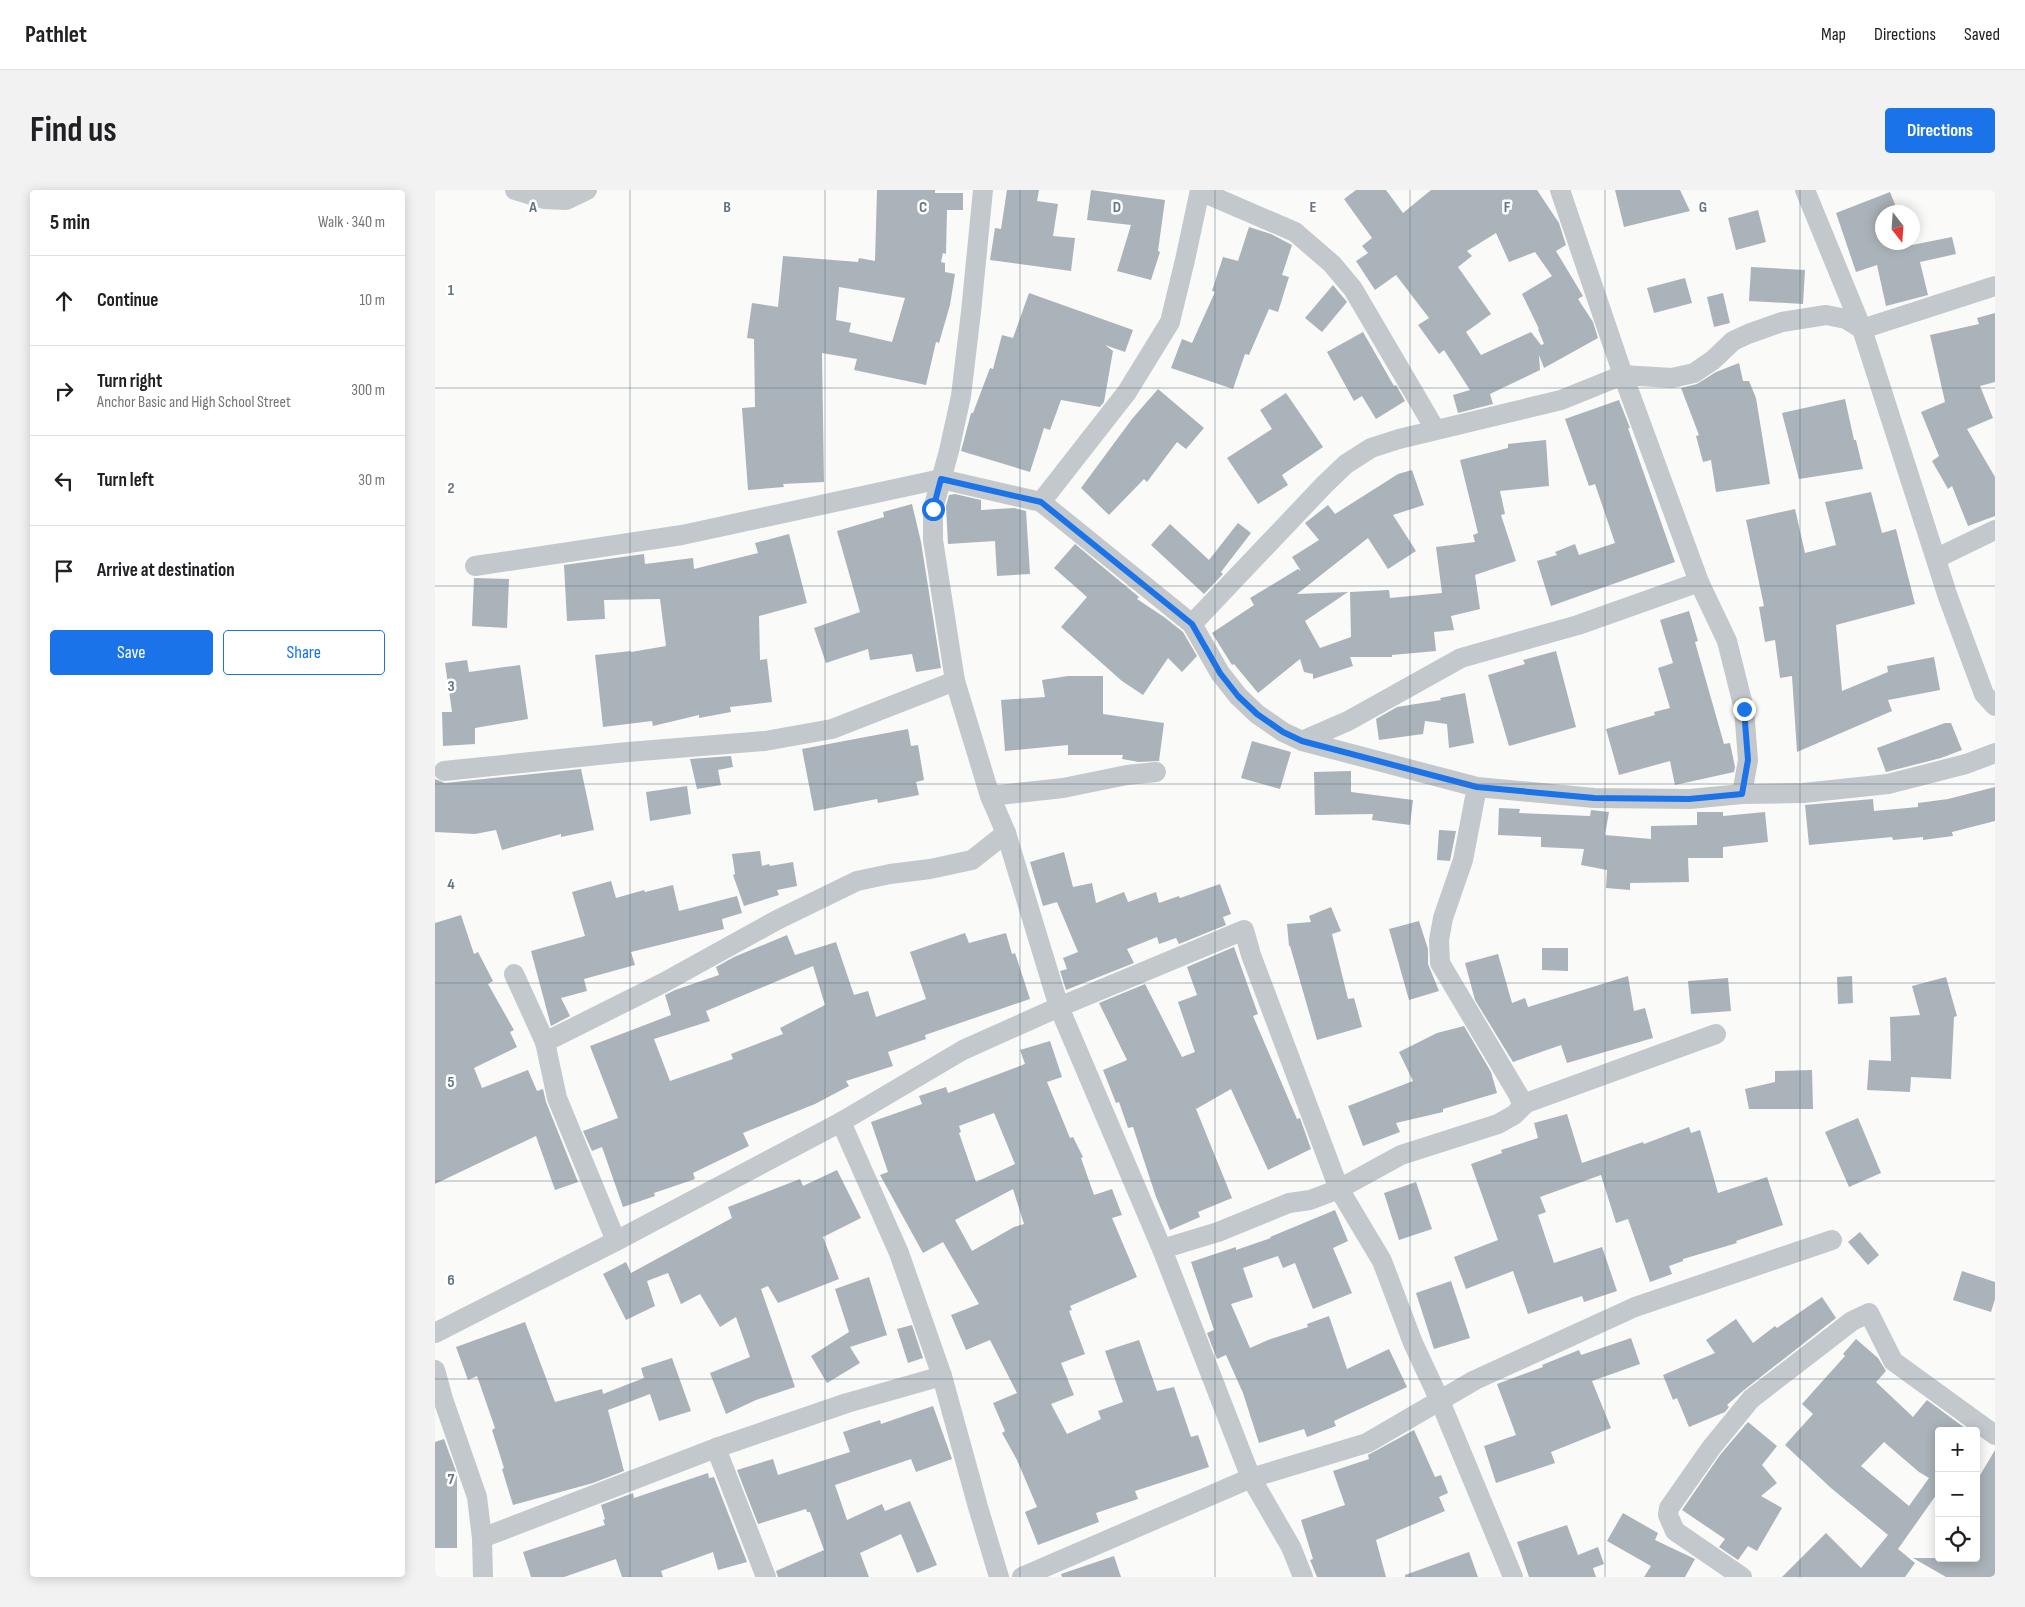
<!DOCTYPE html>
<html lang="en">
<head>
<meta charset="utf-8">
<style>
  body { margin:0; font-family:"Sofia Sans Condensed",sans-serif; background:#f2f2f2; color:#202124 }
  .controls { position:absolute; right:15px; bottom:15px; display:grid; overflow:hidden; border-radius:5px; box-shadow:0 2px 12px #0003 }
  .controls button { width:45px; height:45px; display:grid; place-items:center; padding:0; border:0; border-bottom:1px solid #e0e0e0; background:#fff; color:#202124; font:25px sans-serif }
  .compass { position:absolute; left:1440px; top:15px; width:45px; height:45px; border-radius:50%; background:#fff; box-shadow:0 2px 12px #0003; rotate:163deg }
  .stop { position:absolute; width:15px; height:15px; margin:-11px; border:4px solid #1a73e8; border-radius:50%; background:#fff }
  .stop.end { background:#1a73e8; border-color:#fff; box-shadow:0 1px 5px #0008 }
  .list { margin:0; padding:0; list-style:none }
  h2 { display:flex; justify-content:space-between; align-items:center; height:65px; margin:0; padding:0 20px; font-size:21px }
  h2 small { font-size:16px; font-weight:400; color:#757577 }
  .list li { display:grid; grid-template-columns:32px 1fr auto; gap:15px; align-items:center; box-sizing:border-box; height:90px; padding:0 20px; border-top:1px solid #e0e0e0 }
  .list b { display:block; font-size:19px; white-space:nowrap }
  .list p { margin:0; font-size:16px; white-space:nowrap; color:#757577 }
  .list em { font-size:16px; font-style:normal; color:#757577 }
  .actions { display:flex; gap:10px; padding:15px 20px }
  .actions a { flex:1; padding:11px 0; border:1px solid #1a73e8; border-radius:5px; text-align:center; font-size:18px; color:#1a73e8 }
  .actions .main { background:#1a73e8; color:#fff }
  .icon { flex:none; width:28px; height:28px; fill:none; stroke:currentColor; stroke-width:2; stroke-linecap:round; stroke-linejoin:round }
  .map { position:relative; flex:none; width:1560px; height:1387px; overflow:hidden; border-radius:5px }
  header { display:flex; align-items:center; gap:30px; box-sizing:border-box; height:70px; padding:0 25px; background:#fff; border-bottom:1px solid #e0e0e0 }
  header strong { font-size:24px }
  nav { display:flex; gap:28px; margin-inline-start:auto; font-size:18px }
  .intro { display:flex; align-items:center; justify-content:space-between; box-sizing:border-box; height:120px; padding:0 30px }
  h1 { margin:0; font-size:35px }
  .button { padding:12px 22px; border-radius:5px; background:#1a73e8; color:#fff; font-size:18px; font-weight:700 }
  main { display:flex; gap:30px; padding:0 30px }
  aside { flex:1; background:#fff; border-radius:5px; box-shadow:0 2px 12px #0003 }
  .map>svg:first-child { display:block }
  .building { fill:#aab3b9; fill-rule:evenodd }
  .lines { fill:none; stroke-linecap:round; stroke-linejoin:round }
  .minor { stroke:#c3c8cc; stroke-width:20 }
  .route { stroke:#1a73e8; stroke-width:6 }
  .grid { fill:none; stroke:#657683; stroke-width:1; stroke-opacity:0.55 }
  .grid-label { font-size:16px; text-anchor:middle; font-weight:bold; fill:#657683; stroke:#fff; stroke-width:5; stroke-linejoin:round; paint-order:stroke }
</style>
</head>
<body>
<header>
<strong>Pathlet</strong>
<nav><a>Map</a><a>Directions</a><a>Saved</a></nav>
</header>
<div class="intro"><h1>Find us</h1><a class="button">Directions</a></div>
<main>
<aside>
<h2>5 min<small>Walk · 340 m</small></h2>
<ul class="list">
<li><svg class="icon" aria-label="ahead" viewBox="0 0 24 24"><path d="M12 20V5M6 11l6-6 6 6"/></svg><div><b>Continue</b></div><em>10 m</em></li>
<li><svg class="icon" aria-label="right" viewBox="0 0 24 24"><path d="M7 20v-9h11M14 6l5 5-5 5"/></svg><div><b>Turn right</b><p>Anchor Basic and High School Street</p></div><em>300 m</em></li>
<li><svg class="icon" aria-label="left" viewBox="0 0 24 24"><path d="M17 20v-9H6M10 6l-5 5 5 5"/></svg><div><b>Turn left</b></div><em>30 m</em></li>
<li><svg class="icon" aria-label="arrive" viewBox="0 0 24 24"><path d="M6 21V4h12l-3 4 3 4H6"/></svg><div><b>Arrive at destination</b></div></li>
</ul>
<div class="actions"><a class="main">Save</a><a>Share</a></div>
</aside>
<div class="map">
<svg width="1560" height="1387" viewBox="0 0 1560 1387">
  <rect width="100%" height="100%" fill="#fafaf8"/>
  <g class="building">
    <path d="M442 0H500V3H528V20H512L511 64 508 63 506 72 510 73V82L520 84 515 115 504 153 501 152 491 195 419 180 422 169 387 163 389 292 348 294 349 297 313 300 307 218 320 217 319 149 312 148 317 113 343 117 348 66 423 72 424 68 440 71ZM404 97 470 108 457 152 414 142 416 133 401 130Z"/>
    <polygon points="572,0 604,0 602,11 623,14 618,46 640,48 636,81 555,70 560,38 566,39"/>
    <polygon points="656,0 730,10 723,61 725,62 716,90 682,81 696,35 652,30"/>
    <path d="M921 0H951L968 23 996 0H1102L1124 33 1131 55 1121 61 1148 106 1143 109 1158 132 1163 148 1109 178 1104 165 1105 180 1055 204 1058 214 1023 223 1018 205 1035 200 1009 160 1004 164 983 135 994 128 961 85 940 100 921 71 933 63 927 56 937 48 909 9ZM1061 43 1074 72 1100 62 1117 86 1087 104 1104 139H1103L1109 154 1106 155 1096 142 1046 165 1031 142 1056 124 1023 77 1037 66 1032 61Z"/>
    <polygon points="1180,0 1245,0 1255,21 1189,37"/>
    <polygon points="1455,2 1463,22 1448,22 1448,52 1476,52 1477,55 1517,47 1521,64 1485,72 1493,105 1451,116 1442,75 1421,82 1401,23"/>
    <polygon points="1323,20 1331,52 1301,60 1293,28"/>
    <polygon points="814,37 836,44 857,55 847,85 854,87 843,122 834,119 814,165 810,164 798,199 736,178 747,149 757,153 780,102 777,101 788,67 803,71"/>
    <polygon points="1316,77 1370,80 1368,114 1314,111"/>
    <polygon points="1250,88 1257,113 1219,123 1212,98"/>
    <polygon points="898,95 912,112 887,142 870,128"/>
    <polygon points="594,103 698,140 690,162 670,155 678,161 669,212 665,217 626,210 615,240 609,238 595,282 526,261 536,223 538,223 555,178 558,179 567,145 578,148"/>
    <polygon points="1288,103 1295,133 1279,137 1272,107"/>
    <polygon points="1560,123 1560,192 1545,196 1558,228 1532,239 1560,287 1560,326 1533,336 1517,296 1513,299 1497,271 1504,266 1486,222 1510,212 1495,145 1544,134 1542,128"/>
    <polygon points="928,142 959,196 961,195 970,211 941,229 927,206 919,211 892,162"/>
    <polygon points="1304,173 1308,191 1314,191 1321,208 1335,294 1281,302 1276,270 1268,272 1261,246 1264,245 1246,198 1262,194 1281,182"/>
    <polygon points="723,199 769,238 751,259 742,252 712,292 709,289 674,325 646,298 697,229"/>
    <polygon points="851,203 888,257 847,285 853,295 823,314 792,268 837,239 825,220"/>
    <polygon points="1410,209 1419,250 1421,250 1428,279 1364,289 1347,223"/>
    <polygon points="1184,210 1195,238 1193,238 1240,372 1116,416 1102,371 1122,365 1120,362 1140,354 1144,365 1180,353 1160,294 1154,296 1130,229"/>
    <polygon points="1111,250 1114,296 1065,301 1070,324 1066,325 1081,371 1040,385 1045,419 1016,426 1019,440 999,442 1001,461 957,465 957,467 915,467 918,476 878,489 878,484 869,482 865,469 823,503 799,474 797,475 777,443 819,415 815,408 863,379 866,381 857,367 884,350 870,333 893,315 900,324 963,284 977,280 989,315 958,325 981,361 953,379 933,348 862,404 913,402 870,431 885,458 916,447 915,402 954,400 955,408 1007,403 1001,357 1040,352 1038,345 1043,343 1025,270 1073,258 1073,254"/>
    <polygon points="1436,302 1447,343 1461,339 1480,414 1401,435 1407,501 1453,482 1452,476 1499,467 1505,500 1453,510 1457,521 1362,562 1357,486 1345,488 1340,450 1330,452 1324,417 1329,416 1311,330 1360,319 1370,363 1401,355 1390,312"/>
    <polygon points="520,304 546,310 546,320 579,318 591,321 595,384 562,386 560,351 513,354 511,316 514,305"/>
    <polygon points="477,314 486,352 506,478 481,482 477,464 435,470 433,459 391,473 379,438 425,422 402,341 449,327 448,322"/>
    <polygon points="803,333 816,343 786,382 788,384 769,404 716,355 735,334 774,370"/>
    <polygon points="354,344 372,413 324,426 325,470 332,469 337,512 295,517 296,522 264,528 264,525 218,536 217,531 168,537 160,465 196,461 196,462 231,456 225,409 169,410 170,429 132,431 129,375 209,364 210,374 258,368 259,379 323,363 320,353"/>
    <polygon points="640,354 704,407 702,409 729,427 748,442 762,466 747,482 733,468 708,505 687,491 626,437 652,407 619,378"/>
    <polygon points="39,388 74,389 72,438 37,436"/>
    <polygon points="1254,421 1263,451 1260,452 1289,554 1295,553 1300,577 1299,582 1240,595 1235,571 1184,585 1171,539 1220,525 1219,522 1235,518 1223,478 1238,473 1225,430"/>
    <polygon points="1121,461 1141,537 1074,556 1053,485 1090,474 1088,470"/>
    <polygon points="32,470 34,482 85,475 93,529 40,538 40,554 8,556 7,522 17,522 10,473"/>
    <polygon points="633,486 668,486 668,524 729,533 724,571 704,572 687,569 688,565 633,565 633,555 570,561 566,510 610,507 607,490"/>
    <polygon points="1030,503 1039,553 1014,558 1012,534 990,531 988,544 944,550 941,529 962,517 1006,510 1005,508"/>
    <polygon points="1510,533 1516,533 1527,560 1506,568 1451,582 1442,558"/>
    <polygon points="473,539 476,556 483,555 489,590 481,592 484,605 443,613 442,609 379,621 367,559"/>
    <polygon points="817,551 856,562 845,599 806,588"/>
    <polygon points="296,566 298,577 283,580 286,595 262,599 255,569"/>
    <polygon points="146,579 159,640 126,647 126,644 67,660 61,640 40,644 0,642 0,589 10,593"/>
    <polygon points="916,581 916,602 978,610 975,635 937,630 938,624 880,625 879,582"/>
    <polygon points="252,596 256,624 215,631 211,602"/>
    <polygon points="1560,597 1560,631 1517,642 1518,646 1488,650 1488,647 1458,650 1457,647 1374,655 1370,615 1438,609 1439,621 1483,617 1483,613 1513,609"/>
    <polygon points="1064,618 1085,619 1084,623 1155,626 1156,620 1174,622 1170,645 1216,649 1216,636 1262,635 1262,622 1288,622 1288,626 1330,622 1333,652 1288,657 1288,668 1253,668 1254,692 1195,693 1195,700 1171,698 1172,680 1146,675 1149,659 1106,657 1106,647 1063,645"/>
    <polygon points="1004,640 1021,641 1015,671 1002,670"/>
    <polygon points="325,661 327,676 334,674 335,676 358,672 362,696 342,700 344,705 309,716 298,685 300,684 297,664"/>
    <polygon points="629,662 638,697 657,693 661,713 689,702 693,712 721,702 724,713 744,706 745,708 785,694 796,724 788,727 791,735 744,754 741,748 724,754 722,747 692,759 699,773 631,800 625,781 632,779 628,768 643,762 622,712 608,716 595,672"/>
    <polygon points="176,691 181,708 209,700 210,702 238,695 244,721 302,706 307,723 287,729 289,739 196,762 200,775 149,789 152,801 126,808 135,826 116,836 96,761 150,746 137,702"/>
    <polygon points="896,717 906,741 897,744 913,809 919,808 927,837 882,850 855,756 854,756 852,734 876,732 874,726"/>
    <polygon points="26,725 39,764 43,762 58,791 53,794 79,840 75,842 82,857 39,878 47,898 93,880 102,901 108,899 111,912 143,992 120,1000 101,946 0,994 0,733"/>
    <polygon points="984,731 993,759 993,774 1004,801 974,810 954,739"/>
    <path d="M530 743 534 753 571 743 577 764 580 763 595 809 490 845 491 849 453 862 458 876 411 891 414 896 380 914 308 943 314 956 258 983 260 989 219 1003 220 1006 188 1017 167 957 157 961 148 941 183 928 155 856 236 825 230 805 240 800 284 785 281 777 299 767 352 745 360 765 401 752 419 805 433 801 441 827 491 809 475 762ZM378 776 390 815 345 838 348 844 296 864 298 869 235 891 219 849 275 831 271 821Z"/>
    <polygon points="799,757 823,824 818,826 862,929 865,928 876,959 833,980 796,899 761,919 797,1008 763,1022 765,1027 735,1040 721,1007 698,937 693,938 684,912 681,913 668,880 692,870 664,813 710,794 747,867 760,862 743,812 762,805 752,777"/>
    <polygon points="1107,758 1133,758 1133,781 1107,780"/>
    <polygon points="1063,764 1077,813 1090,808 1093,817 1193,786 1199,821 1210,818 1218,848 1132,873 1126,855 1078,872 1040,810 1030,773"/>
    <polygon points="1417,786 1418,813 1403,814 1402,787"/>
    <polygon points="1511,787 1522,826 1519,827 1516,889 1476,887 1475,902 1432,900 1434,870 1456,871 1455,827 1485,825 1477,796"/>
    <polygon points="1293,788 1296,821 1256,824 1253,791"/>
    <polygon points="1029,836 1056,882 1062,903 1008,919 1008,922 961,933 965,942 928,956 913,916 978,891 964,862 1002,843"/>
    <path d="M615 851 627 887 612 892 635 948 638 947 648 967 646 968 659 1005 677 999 687 1025 677 1028 702 1087 635 1116 637 1120 634 1121 650 1164 626 1173 639 1205 616 1214 632 1244 666 1229 663 1221 688 1212 670 1161 704 1150 722 1201 739 1197 756 1247 763 1245 774 1277 700 1301 703 1309 661 1323 664 1332 603 1355 590 1322 602 1317 582 1270 567 1243 570 1241 558 1213 582 1203 555 1150 531 1160 516 1125 544 1114 508 1052 488 1063 445 985 453 982 436 932 487 914 484 906 511 897 513 903 590 874 585 860ZM559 923 580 974 541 992 524 943 526 942 524 936ZM578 999 589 1034 579 1037 537 1061 520 1030Z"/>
    <polygon points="1377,880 1378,919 1314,919 1310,899 1340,892 1340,881"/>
    <polygon points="1132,924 1147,973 1208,952 1209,954 1254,937 1256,943 1265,940 1283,1003 1332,987 1348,1035 1301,1051 1302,1053 1248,1069 1248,1071 1234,1076 1237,1084 1215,1092 1193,1029 1181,1033 1166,985 1105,1007 1111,1022 1103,1025 1119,1073 1167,1057 1182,1101 1149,1112 1147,1106 1093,1124 1078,1081 1031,1099 1019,1067 1063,1050 1036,974 1067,963 1066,960 1103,948 1099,933"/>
    <polygon points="1423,928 1446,983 1414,997 1390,942"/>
    <polygon points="402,980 426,1028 388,1047 404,1089 343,1113 333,1096 326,1099 360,1197 321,1210 291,1224 275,1183 315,1167 301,1127 285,1137 265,1104 246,1114 233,1083 212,1091 220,1116 191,1130 168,1084 191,1072 196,1083 297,1028 293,1017 365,989 368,996"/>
    <polygon points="981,992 997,1039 964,1050 949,1003"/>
    <polygon points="900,1020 913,1051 898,1058 917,1103 878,1119 860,1073 848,1078 843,1066 808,1078 818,1107 796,1114 815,1158 833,1150 873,1137 872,1134 894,1126 912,1179 954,1159 972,1197 899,1231 901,1236 872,1247 869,1239 824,1253 808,1203 791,1165 782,1169 772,1143 779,1140 756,1072 801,1057 801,1060 836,1048 835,1047"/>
    <polygon points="1425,1042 1444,1065 1433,1075 1413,1052"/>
    <polygon points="1527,1081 1560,1092 1560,1109 1556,1122 1518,1110"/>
    <polygon points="434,1087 452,1145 415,1157 425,1173 392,1193 376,1166 414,1142 400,1099"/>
    <polygon points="1016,1091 1035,1148 999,1159 981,1103"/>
    <polygon points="1387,1107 1401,1128 1309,1200 1292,1215 1294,1217 1290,1222 1254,1237 1242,1208 1238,1210 1228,1185 1280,1163 1271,1150 1301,1129 1318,1153 1340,1136 1342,1138"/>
    <polygon points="90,1132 120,1212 167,1199 168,1204 209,1188 206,1178 237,1168 256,1221 224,1231 215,1204 173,1220 189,1281 158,1293 78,1315 67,1279 69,1278 57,1240 60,1238 42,1186 33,1190 21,1157"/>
    <polygon points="477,1135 488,1168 473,1173 462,1139"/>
    <polygon points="1196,1148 1205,1174 1157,1191 1176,1238 1116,1262 1120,1273 1061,1293 1049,1256 1081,1245 1062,1194 1108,1177 1107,1175 1144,1160 1146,1165"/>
    <path d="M1421 1149 1443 1168 1451 1181 1441 1192 1478 1227 1492 1210 1534 1241H1504V1301L1463 1359 1480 1373 1470 1387H1347L1391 1343 1426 1378 1453 1345 1396 1298 1350 1255 1378 1224 1367 1214 1410 1166 1408 1164ZM1449 1252 1484 1282 1494 1288 1474 1316 1426 1276Z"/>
    <polygon points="498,1216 517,1269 481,1282 476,1269 400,1295 412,1330 447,1314 450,1321 475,1311 502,1375 482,1383 466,1344 425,1363 434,1387 343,1387 341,1381 389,1360 375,1322 372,1322 371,1319 323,1334 302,1280 338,1269 343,1285 415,1262 408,1242 445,1230 446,1234"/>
    <polygon points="1313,1232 1342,1256 1327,1275 1342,1293 1326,1306 1347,1318 1322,1361 1313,1356 1303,1370 1284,1357 1290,1349 1247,1320 1285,1265"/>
    <polygon points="979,1240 1000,1287 1006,1285 1013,1303 1004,1307 1010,1321 941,1350 951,1387 882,1387 875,1370 878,1369 866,1330 910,1315 898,1281 934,1269 933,1265"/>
    <polygon points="9,1249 22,1284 22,1358 0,1358 0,1252"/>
    <polygon points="1560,1260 1560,1387 1511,1387 1478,1368 1541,1368 1541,1292"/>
    <polygon points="273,1283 274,1288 279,1287 312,1372 283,1380 278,1362 226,1381 228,1387 187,1387 181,1369 129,1387 96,1387 88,1362 170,1335 168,1330 170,1329 166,1315 198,1303 199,1308"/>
    <polygon points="1188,1323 1223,1343 1220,1350 1260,1369 1250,1387 1209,1387 1216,1376 1172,1351"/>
    <polygon points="1132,1335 1143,1365 1163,1357 1169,1374 1158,1378 1161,1387 1094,1387 1082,1352"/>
    <polygon points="1034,1362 1043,1387 970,1387 970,1385"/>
    <polygon points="679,1366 686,1387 627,1387 626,1384"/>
  </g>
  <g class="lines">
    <g class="minor">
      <polyline points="80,0 109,9 131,10 152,0"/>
      <polyline points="548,0 536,122 526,206 514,261 498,319 498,350 520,491 555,606 571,643 624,817 727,1059 816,1288 856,1357 868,1387"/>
      <polyline points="1125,0 1188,185 1264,392 1292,451 1309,519 1313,570 1307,604"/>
      <polyline points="1370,0 1427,139 1513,407 1549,504 1560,516"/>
      <polyline points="765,1 860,42 897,74 918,99 1000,239"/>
      <polyline points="606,312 692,202 735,132 750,70 765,0"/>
      <polyline points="1502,368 1560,340"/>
      <polyline points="40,376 247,345 506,289 606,312 757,434 785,483 803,506 822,524 848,542 867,551 1042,597 1159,608 1255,609 1307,604 1368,603 1453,594 1531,574 1560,563"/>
      <polyline points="757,434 890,294 911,274 936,258 964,249 1126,210 1188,185 1237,188 1259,183 1278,170 1298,151 1313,144 1347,132 1391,125 1411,129 1427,139 1560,96"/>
      <polyline points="867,551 913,531 1026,468 1143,435 1264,392"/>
      <polyline points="9,581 193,562 330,551 397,539 520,491"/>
      <polyline points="555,606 628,598 692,585 721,582"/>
      <polyline points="79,784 110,852"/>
      <polyline points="1091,913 1281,844"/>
      <polyline points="406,932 464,1063 507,1186 543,1317 564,1387"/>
      <polyline points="181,1051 122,908 110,852 228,793 342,730 422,691 455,684 495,679 537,670 571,643"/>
      <polyline points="727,1059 783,1042 854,1013 875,1010 904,999 966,965 1063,934 1079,925 1091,913 1086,912 1084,906 1005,773 1004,750 1008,728 1028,670 1042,597"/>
      <polyline points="0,1143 181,1051 406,932 528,860 624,817 809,740 816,765 904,999 947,1071 978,1153 1005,1211 1078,1387"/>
      <polyline points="0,1180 8,1209 42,1307 47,1348 48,1387"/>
      <polyline points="281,1258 331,1387"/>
      <polyline points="47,1348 281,1258 412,1213 507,1186"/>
      <polyline points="587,1387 816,1288 932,1253 1040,1190 1200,1117 1397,1050"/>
      <polyline points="1307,1387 1240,1341 1233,1325 1234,1318 1276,1258 1316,1209 1417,1131 1434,1123 1458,1171 1560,1245"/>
    </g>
  </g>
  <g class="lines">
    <polyline class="route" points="498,319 506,289 606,312 757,434 785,483 803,506 822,524 848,542 867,551 1042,597 1159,608 1254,609 1307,604 1313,570 1309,519"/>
  </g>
  <path class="grid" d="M195 0V1387M390 0V1387M585 0V1387M780 0V1387M975 0V1387M1170 0V1387M1365 0V1387M0 198H1560M0 396H1560M0 594H1560M0 793H1560M0 991H1560M0 1189H1560"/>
  <g class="grid-label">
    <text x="98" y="22">A</text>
    <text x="292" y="22">B</text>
    <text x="488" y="22">C</text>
    <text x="682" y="22">D</text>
    <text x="878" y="22">E</text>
    <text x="1072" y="22">F</text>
    <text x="1268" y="22">G</text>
    <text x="16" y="105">1</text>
    <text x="16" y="303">2</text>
    <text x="16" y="501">3</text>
    <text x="16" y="699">4</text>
    <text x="16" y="897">5</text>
    <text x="16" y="1095">6</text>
    <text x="16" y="1294">7</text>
  </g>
</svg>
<div class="controls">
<button>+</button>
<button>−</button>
<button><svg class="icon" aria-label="locate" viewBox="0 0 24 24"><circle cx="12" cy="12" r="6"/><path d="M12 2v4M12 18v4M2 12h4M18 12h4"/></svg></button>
</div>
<svg class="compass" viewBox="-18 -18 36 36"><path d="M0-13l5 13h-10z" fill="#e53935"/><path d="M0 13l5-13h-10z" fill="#757577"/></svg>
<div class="stop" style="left:498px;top:319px"></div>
<div class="stop end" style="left:1309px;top:519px"></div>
</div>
</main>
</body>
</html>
